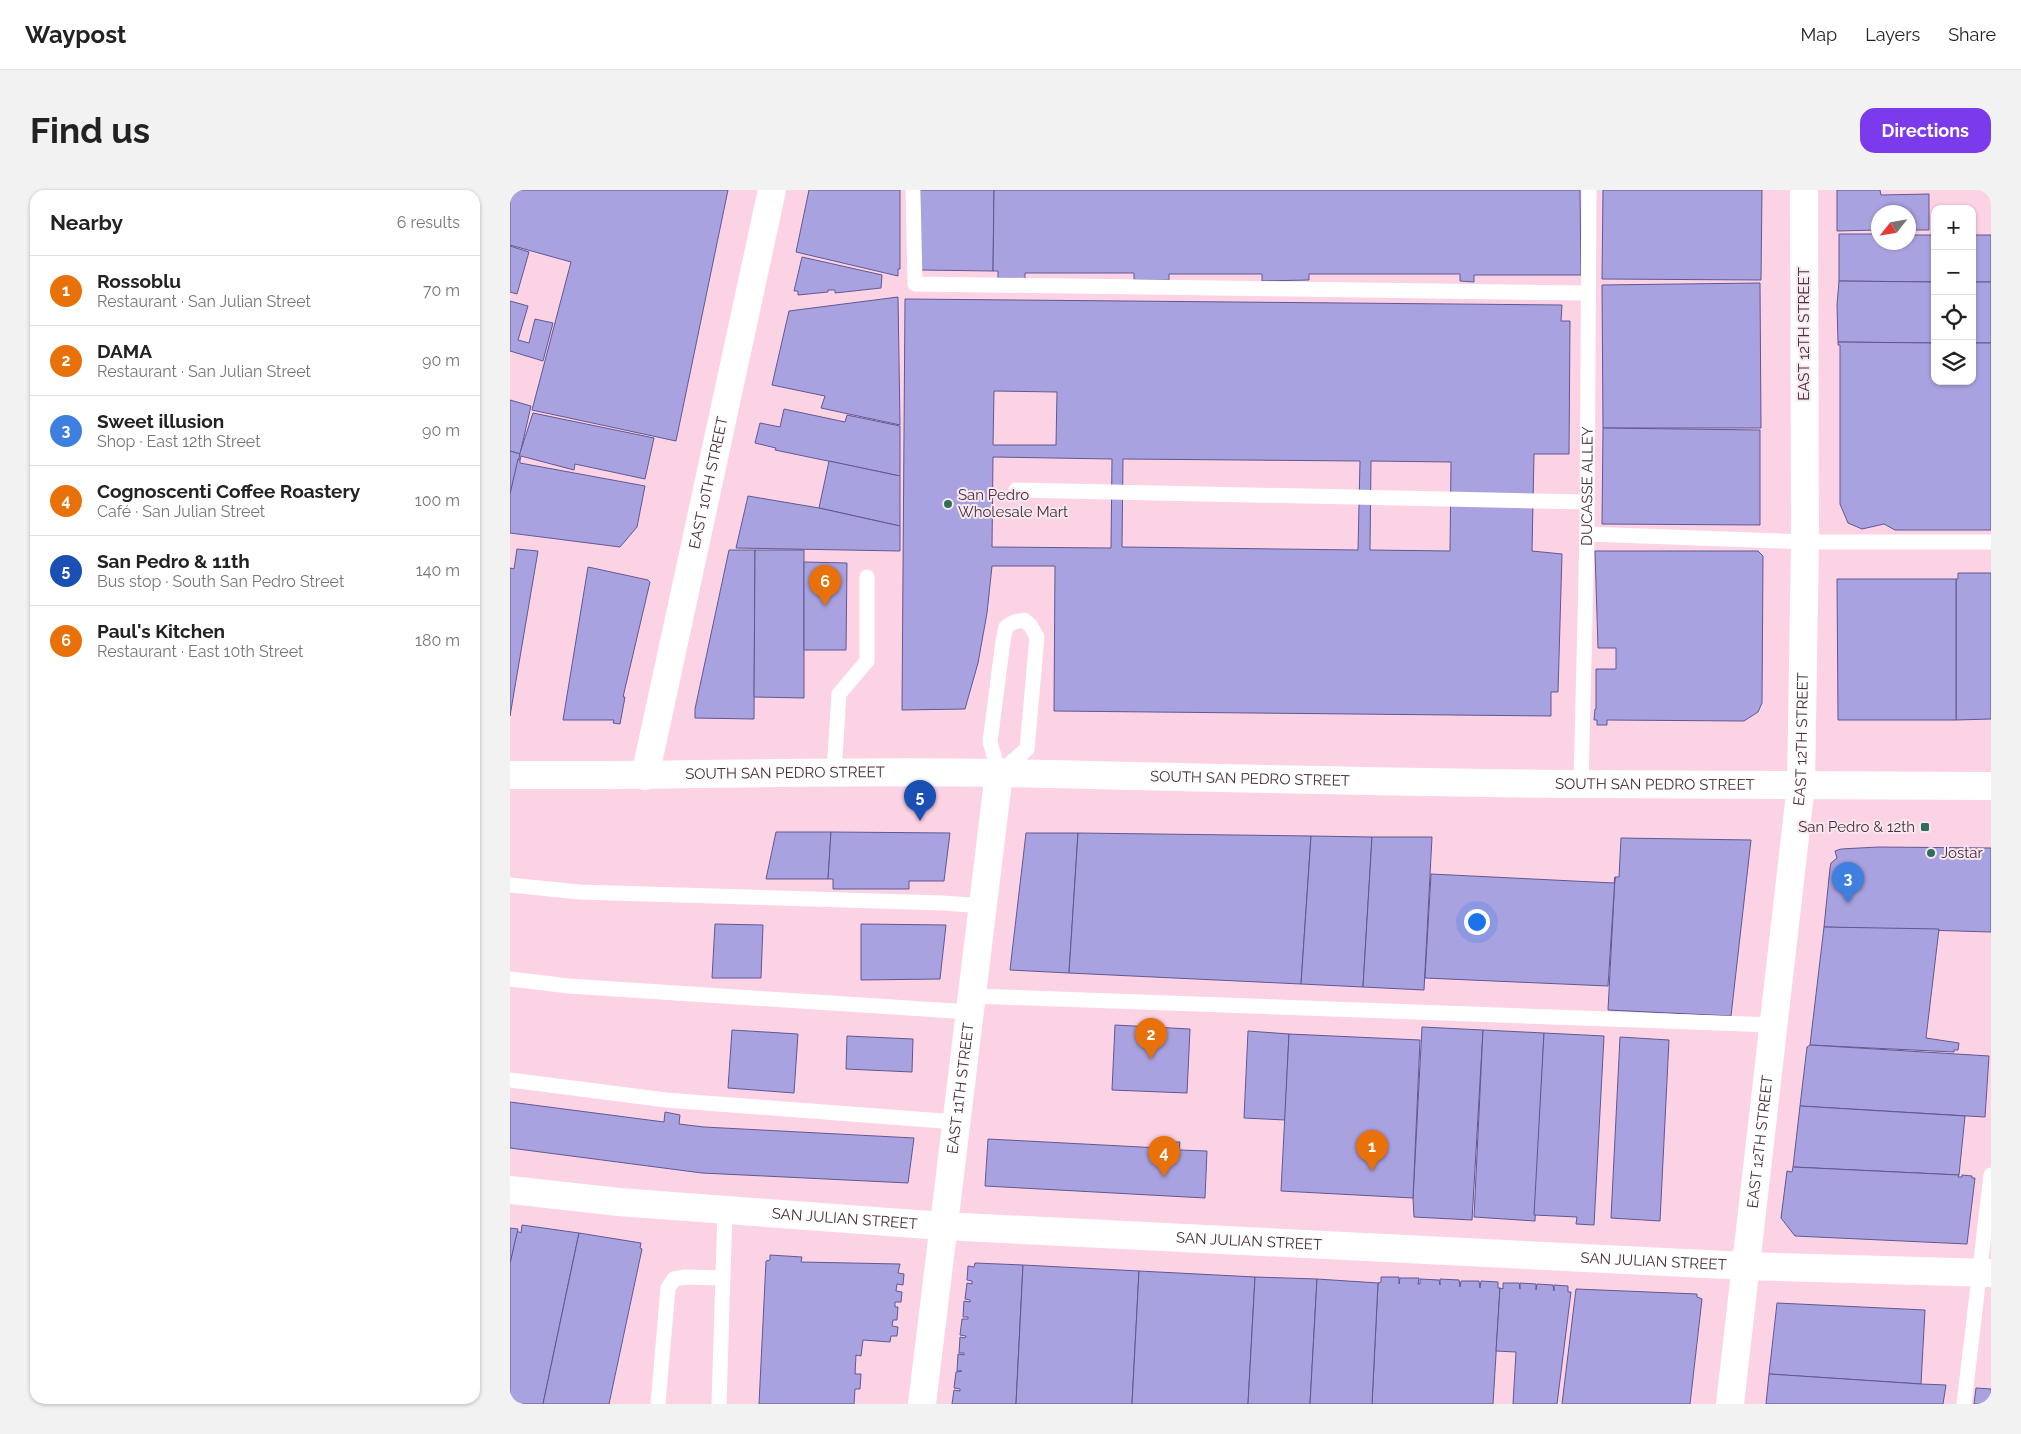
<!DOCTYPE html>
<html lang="en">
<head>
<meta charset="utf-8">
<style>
  body { margin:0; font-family:Raleway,sans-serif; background:#f2f2f2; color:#222 }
  .controls { position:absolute; right:15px; top:15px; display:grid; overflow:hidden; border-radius:10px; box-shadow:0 1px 4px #0004 }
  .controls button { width:45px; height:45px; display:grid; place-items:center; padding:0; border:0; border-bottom:1px solid #e0e0e0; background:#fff; color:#222; font:25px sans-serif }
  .compass { position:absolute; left:1361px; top:15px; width:45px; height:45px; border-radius:50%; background:#fff; box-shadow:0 1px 4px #0004; rotate:239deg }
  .you { position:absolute; left:966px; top:731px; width:18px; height:18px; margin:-12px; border:4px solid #fff; border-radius:50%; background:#1a73e8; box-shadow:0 0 0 8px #1a73e833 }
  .badge { display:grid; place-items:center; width:32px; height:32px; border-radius:50%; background:#7c3aed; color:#fff; font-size:16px; font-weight:700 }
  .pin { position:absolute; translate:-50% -41px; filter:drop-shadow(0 1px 2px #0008) }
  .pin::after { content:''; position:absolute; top:26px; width:18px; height:15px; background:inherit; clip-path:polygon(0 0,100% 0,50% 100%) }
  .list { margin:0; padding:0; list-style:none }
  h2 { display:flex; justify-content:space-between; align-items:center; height:65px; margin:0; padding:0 20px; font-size:21px }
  h2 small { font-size:16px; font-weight:400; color:#767676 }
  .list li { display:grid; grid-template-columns:32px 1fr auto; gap:15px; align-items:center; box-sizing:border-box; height:70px; padding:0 20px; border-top:1px solid #e0e0e0 }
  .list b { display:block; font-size:19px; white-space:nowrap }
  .list p { margin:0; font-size:16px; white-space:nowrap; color:#767676 }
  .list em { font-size:16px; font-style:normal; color:#767676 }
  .icon { flex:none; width:28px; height:28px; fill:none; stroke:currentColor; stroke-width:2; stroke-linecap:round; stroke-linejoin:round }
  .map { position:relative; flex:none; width:1481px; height:1214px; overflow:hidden; border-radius:15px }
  header { display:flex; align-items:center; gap:30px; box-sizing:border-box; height:70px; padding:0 25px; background:#fff; border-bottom:1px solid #e0e0e0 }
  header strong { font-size:24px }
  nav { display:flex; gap:28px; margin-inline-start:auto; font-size:18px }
  .intro { display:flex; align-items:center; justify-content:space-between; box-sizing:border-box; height:120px; padding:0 30px }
  h1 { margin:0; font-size:35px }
  .button { padding:12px 22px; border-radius:15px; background:#7c3aed; color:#fff; font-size:18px; font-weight:700 }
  main { display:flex; gap:30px; padding:0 30px }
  aside { flex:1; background:#fff; border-radius:15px; box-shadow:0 1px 4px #0004 }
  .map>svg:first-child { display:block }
  .building { fill:#a9a2e0; stroke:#615891; fill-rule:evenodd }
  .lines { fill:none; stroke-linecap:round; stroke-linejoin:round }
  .lane { stroke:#fff; stroke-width:15 }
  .street { stroke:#fff; stroke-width:28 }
  .secondary { stroke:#fff; stroke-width:28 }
  .poi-dot { fill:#306e5a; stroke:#f7e8ef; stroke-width:2 }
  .labels { text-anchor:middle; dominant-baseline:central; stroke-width:4; stroke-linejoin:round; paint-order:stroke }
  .street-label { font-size:15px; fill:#492e3b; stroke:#f7e8ef }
  .poi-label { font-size:15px; fill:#492e3b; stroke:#f7e8ef; text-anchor:start }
</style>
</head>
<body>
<header>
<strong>Waypost</strong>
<nav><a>Map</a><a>Layers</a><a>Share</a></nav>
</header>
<div class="intro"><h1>Find us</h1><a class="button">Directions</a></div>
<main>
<aside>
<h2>Nearby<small>6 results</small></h2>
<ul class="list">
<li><span class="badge" style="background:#e8710a">1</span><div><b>Rossoblu</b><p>Restaurant · San Julian Street</p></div><em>70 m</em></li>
<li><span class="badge" style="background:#e8710a">2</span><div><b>DAMA</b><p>Restaurant · San Julian Street</p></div><em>90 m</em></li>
<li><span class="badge" style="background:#3f7fe0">3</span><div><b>Sweet illusion</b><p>Shop · East 12th Street</p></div><em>90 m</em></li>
<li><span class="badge" style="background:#e8710a">4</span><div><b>Cognoscenti Coffee Roastery</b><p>Café · San Julian Street</p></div><em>100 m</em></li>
<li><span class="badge" style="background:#1a4fb4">5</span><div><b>San Pedro &amp; 11th</b><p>Bus stop · South San Pedro Street</p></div><em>140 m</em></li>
<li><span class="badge" style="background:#e8710a">6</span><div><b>Paul's Kitchen</b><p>Restaurant · East 10th Street</p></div><em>180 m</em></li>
</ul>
</aside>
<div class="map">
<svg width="1481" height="1214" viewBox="0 0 1481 1214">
  <rect width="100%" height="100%" fill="#fcd2e5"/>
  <g class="building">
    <polygon points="0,0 218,0 166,251 22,220 61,72 0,55"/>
    <polygon points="299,0 390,0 390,79 388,79 388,86 286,62"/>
    <polygon points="410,0 484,0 483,81 410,80"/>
    <polygon points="484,0 1070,0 1071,85 964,85 964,92 950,91 950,84 799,84 799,90 752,91 752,84 659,84 659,90 624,90 624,83 515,83 515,89 488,90 488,81 483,81"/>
    <polygon points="1093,0 1252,0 1251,90 1092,89"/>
    <polygon points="1327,0 1370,0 1371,5 1419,4 1419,40 1398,40 1398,22 1368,22 1368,40 1327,41"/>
    <polygon points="1329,44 1368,44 1368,52 1398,52 1398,45 1425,45 1425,92 1329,91"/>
    <rect x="1462" y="45" width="19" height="47"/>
    <polygon points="0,56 19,62 7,104 0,102"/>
    <polygon points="292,67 372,85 371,98 325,103 325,100 318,100 318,102 288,105 288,101 284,101"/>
    <polygon points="1329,91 1425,92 1425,153 1328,152 1327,115"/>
    <rect x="1462" y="92" width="19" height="61"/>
    <polygon points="1250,93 1251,238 1093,238 1092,95"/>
    <polygon points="388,107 390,235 311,218 315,206 262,195 279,121"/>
    <path d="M395 109 1052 115 1051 131H1060L1059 264H1024L1022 361 1052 364 1048 502H1041V526L544 521 545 376H482L477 423 468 473 455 519 392 520ZM484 201 547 202 546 255H483ZM483 267 602 269 601 358 482 357ZM613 269 850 271 848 360 612 357ZM861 271 941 272 940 361 860 360Z"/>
    <polygon points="0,111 18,116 8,150 19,153 25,129 43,133 33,171 0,161"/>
    <polygon points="1328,152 1425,153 1425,191 1462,191 1462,153 1481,153 1481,340 1385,340 1374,334 1352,339 1338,333 1330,314 1330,155 1328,155"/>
    <polygon points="0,210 21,216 10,264 0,261"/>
    <polygon points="274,219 335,232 337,225 390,236 390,286 265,260 266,258 245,253 250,233 270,237"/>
    <polygon points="23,223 144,248 135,289 65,274 64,280 11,266 10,270 8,269"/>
    <polygon points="1093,238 1250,240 1250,335 1092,334"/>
    <polygon points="0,261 10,264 0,304"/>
    <polygon points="8,269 10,270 10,273 135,296 127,337 110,357 0,343 0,304"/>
    <polygon points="319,271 390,286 390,336 309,318"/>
    <polygon points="238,306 309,318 390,336 390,361 226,358"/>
    <polygon points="7,359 28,361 0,526 0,378 4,379"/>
    <polygon points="219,360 245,360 244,529 185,528 185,519"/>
    <polygon points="245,360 294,360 294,508 244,507"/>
    <polygon points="1085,361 1248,361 1253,366 1252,513 1248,522 1234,531 1097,530 1097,535 1087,535 1087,530 1084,530 1085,519 1086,519 1086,479 1106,479 1106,458 1088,458"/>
    <polygon points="294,372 337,373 336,460 294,460"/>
    <polygon points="78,377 138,390 140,392 113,507 115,507 110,534 103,533 104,530 53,530"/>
    <polygon points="1448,383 1481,383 1481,529 1446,530 1446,389 1448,389"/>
    <polygon points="1327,389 1446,389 1446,530 1328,530"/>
    <polygon points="266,642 321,642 318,689 256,689"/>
    <polygon points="321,642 440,643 434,691 399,691 399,699 323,699 323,689 318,689"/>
    <polygon points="516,643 568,643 559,783 500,780"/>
    <polygon points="568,643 801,646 791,794 559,783"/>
    <polygon points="801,646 862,647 853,797 791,794"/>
    <polygon points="862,647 922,647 914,800 853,797"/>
    <polygon points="1111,648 1241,650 1221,826 1098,820 1105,687 1109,687"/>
    <polygon points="1368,657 1481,658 1481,742 1314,737 1320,678 1321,673 1327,668 1325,661 1331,659"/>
    <polygon points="921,684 1104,693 1105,687 1098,796 915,788"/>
    <polygon points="205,734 253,735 251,788 202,788"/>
    <polygon points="351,734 436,735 430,789 351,790"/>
    <polygon points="1314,737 1429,739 1416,848 1449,853 1448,860 1444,860 1444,862 1300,855"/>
    <polygon points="605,835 680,839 677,903 602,900"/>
    <polygon points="912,837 973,840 962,1030 904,1027 903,1008"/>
    <polygon points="222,840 288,844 284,903 218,898"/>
    <polygon points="973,840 1034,843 1025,1031 964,1027"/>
    <polygon points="738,841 779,844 775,930 734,928"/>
    <polygon points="1034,843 1094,846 1084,1035 1066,1034 1067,1027 1024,1025"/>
    <polygon points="779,844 910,850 903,1008 771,1001"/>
    <polygon points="337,846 403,849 402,882 336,879"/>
    <polygon points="1110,847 1159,850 1150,1031 1101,1028"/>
    <polygon points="1300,855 1479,866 1475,927 1290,916 1297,857"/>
    <polygon points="0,912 154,932 155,922 170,925 169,934 194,937 404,948 398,993 192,983 0,958"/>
    <polygon points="1290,916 1455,926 1449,985 1283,977"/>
    <polygon points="478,949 650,958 650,952 670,952 669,960 697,961 695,1008 475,996"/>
    <polygon points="1283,977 1449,985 1448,987 1452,987 1452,985 1462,986 1462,988 1465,988 1457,1054 1285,1046 1271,1028 1277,981 1282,982"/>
    <polygon points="12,1035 69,1043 33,1214 0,1214 0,1073 7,1041 11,1043"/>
    <polygon points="0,1038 8,1039 0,1073"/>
    <polygon points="69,1043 131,1053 130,1058 132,1059 99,1214 33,1214"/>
    <polygon points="260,1065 292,1067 291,1072 390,1074 388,1083 394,1084 393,1095 387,1094 386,1101 392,1102 391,1112 385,1112 385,1117 388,1117 387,1130 383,1130 382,1136 388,1137 387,1146 381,1146 380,1152 353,1150 351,1166 346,1165 345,1184 351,1184 350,1199 345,1199 344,1214 249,1214 256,1071 260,1070"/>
    <polygon points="465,1073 513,1075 506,1214 442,1214 444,1200 450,1201 450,1199 444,1198 446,1182 452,1181 447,1181 448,1164 454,1165 454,1163 449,1163 450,1147 455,1148 456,1146 450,1145 452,1129 458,1129 458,1127 453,1127 454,1111 460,1112 460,1110 455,1109 457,1093 462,1094 462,1091 457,1090 458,1076 464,1077"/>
    <polygon points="513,1075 629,1081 622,1214 506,1214"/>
    <polygon points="629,1081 745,1087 738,1214 622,1214"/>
    <polygon points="745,1087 807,1089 800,1214 738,1214"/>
    <polygon points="871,1087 889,1087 889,1094 890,1088 909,1088 908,1094 910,1094 910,1089 929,1090 930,1095 930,1089 949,1090 950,1097 951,1091 969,1091 970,1098 971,1091 988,1092 988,1098 990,1098 983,1214 862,1214 868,1093 871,1092"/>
    <polygon points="807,1089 868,1093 862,1214 800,1214"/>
    <polygon points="993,1093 1009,1093 1010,1099 1010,1093 1026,1094 1026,1100 1027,1094 1043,1095 1044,1101 1044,1095 1058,1096 1058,1102 1061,1102 1047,1214 1003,1214 1006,1162 986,1161 990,1098 993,1099"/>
    <polygon points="1066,1099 1187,1104 1187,1107 1192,1109 1180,1214 1052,1214"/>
    <polygon points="1267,1113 1415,1120 1411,1194 1259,1184"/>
    <polygon points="1259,1184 1411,1194 1436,1195 1433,1214 1256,1214"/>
    <polygon points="1466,1198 1481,1199 1481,1214 1464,1214"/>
  </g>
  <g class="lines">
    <g class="lane">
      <polyline points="403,0 405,94 1078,103"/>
      <polyline points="506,300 1077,312"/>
      <polyline points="1077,344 1295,352 1481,352"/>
      <polygon points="514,430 520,435 527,447 517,559 489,583 480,552 493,451 496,437 504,432"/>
      <polyline points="324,582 329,504 357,471 357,387"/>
      <path id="s1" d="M1071 594 1077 344 1079 0"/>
      <polyline points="0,695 69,702 432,713 475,716"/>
      <polyline points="0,789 59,796 460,822"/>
      <polyline points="463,806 1264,835"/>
      <polyline points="0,890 156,910 446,932"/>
      <polyline points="148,1214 158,1098 164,1089 175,1087 213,1088"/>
      <polyline points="209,1214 215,1020"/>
      <polyline points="1454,1214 1481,985"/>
    </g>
    <g class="street">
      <path id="s2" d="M135 586 262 0"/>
      <path id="s3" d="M0 1000 109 1012 433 1036 1236 1076 1481 1083"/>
    </g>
    <g class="secondary">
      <path id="s4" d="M0 585C164 586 327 580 491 583 685 587 878 593 1072 594 1208 595 1345 595 1481 596"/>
      <path id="s5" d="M412 1214C436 1003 465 794 489 583"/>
      <path id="s6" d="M1220 1214 1291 595 1295 352 1294 0"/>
    </g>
  </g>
  <g class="poi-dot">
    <circle cx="438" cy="314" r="5"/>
    <rect x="1410" y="632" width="10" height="10" rx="2.5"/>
    <circle cx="1421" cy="663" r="5"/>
  </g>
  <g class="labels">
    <g class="street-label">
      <text transform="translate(1294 144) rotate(-90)">EAST 12TH STREET</text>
      <text stroke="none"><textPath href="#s2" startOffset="300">EAST 10TH STREET</textPath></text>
      <text stroke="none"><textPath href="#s1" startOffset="298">DUCASSE ALLEY</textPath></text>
      <text stroke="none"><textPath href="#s6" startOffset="669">EAST 12TH STREET</textPath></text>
      <text stroke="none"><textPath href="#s4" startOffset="275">SOUTH SAN PEDRO STREET</textPath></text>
      <text stroke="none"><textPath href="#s4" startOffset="740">SOUTH SAN PEDRO STREET</textPath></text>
      <text stroke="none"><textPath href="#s4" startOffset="1145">SOUTH SAN PEDRO STREET</textPath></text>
      <text stroke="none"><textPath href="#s5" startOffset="318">EAST 11TH STREET</textPath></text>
      <text stroke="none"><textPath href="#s6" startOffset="264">EAST 12TH STREET</textPath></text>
      <text stroke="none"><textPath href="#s3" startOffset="336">SAN JULIAN STREET</textPath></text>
      <text stroke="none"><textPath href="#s3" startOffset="741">SAN JULIAN STREET</textPath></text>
      <text stroke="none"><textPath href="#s3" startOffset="1146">SAN JULIAN STREET</textPath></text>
    </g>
    <g class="poi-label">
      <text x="448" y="305">San Pedro<tspan x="448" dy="17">Wholesale Mart</tspan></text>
      <text x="1405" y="637" text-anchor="end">San Pedro &amp; 12th</text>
      <text x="1431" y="663">Jostar</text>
    </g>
  </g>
</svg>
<div class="controls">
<button>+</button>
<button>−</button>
<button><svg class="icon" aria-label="locate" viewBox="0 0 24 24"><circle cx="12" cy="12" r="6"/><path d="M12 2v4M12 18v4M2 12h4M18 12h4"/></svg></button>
<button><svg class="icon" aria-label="layers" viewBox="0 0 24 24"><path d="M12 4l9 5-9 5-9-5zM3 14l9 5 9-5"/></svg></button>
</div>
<svg class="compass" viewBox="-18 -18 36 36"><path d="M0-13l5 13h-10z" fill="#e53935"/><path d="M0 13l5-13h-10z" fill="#767676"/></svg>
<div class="you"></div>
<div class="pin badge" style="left:862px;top:981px;background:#e8710a">1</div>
<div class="pin badge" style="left:641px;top:869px;background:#e8710a">2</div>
<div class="pin badge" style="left:1338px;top:713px;background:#3f7fe0">3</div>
<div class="pin badge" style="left:654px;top:987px;background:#e8710a">4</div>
<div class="pin badge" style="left:410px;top:631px;background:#1a4fb4">5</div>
<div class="pin badge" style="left:315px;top:416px;background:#e8710a">6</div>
</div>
</main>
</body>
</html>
